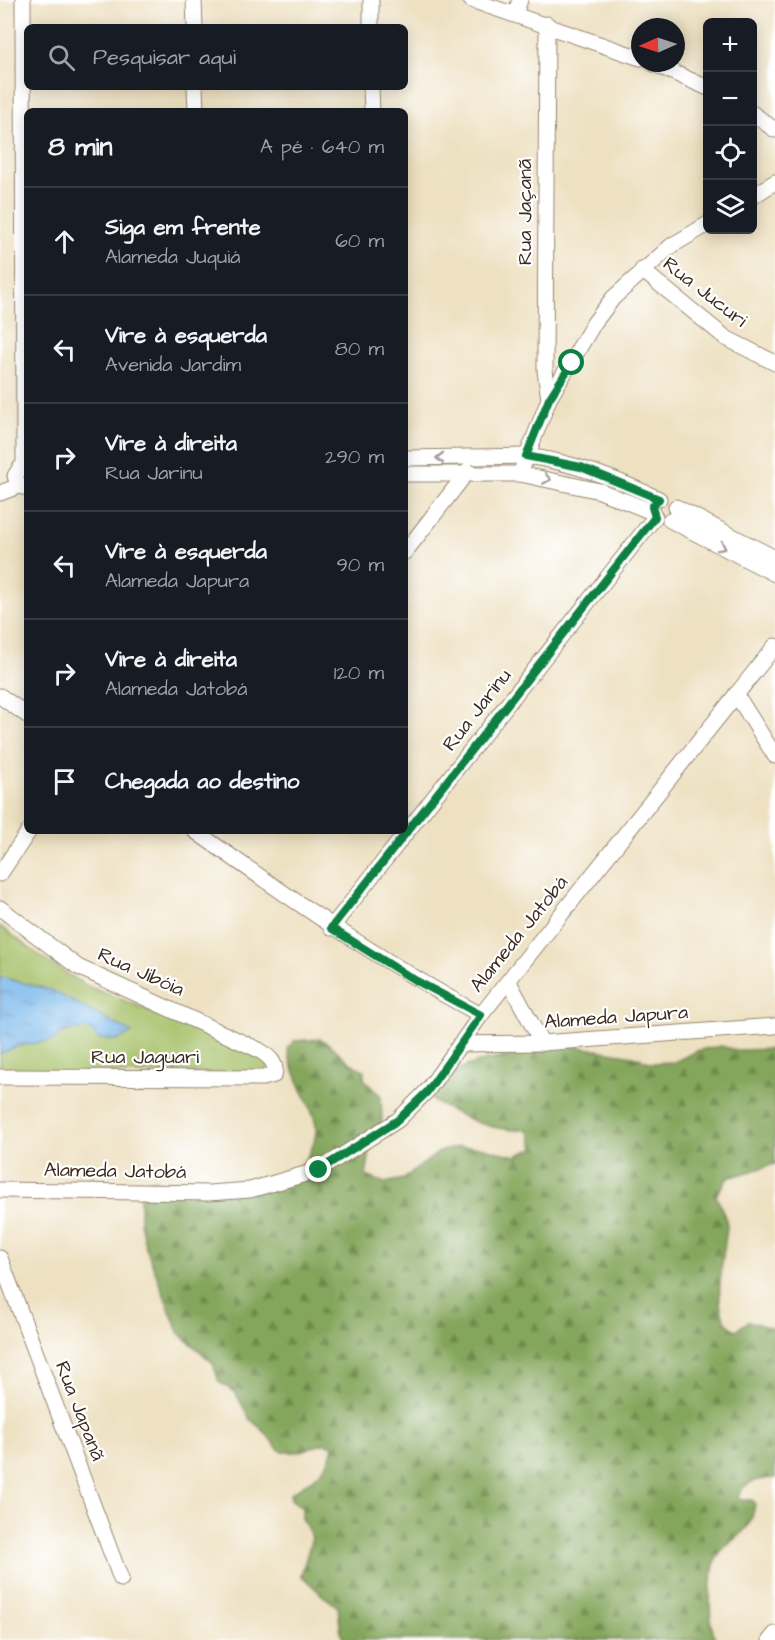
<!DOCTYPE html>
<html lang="pt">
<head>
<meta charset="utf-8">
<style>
  body { margin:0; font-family:"Architects Daughter",sans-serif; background:#242831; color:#f1f3f6 }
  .controls { position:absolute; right:18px; top:18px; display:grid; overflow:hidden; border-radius:9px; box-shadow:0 3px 15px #0003 }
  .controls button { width:54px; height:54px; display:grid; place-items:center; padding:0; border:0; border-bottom:2px solid #363941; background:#171b24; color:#f1f3f6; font:30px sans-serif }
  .compass { position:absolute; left:631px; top:18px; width:54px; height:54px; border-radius:50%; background:#171b24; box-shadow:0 3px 15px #0003; rotate:267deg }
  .stop { position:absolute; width:18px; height:18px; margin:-14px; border:4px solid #0b8043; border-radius:50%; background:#fff }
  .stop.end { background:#0b8043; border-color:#fff; box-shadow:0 2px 6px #0008 }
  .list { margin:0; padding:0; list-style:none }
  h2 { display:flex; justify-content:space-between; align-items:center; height:78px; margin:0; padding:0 24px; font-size:26px }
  h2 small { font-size:20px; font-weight:400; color:#9ea1a6 }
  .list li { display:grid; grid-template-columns:39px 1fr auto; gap:18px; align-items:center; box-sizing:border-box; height:108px; padding:0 24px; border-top:2px solid #363941 }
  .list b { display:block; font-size:22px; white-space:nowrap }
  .list p { margin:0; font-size:20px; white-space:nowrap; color:#9ea1a6 }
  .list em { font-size:20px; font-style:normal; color:#9ea1a6 }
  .icon { flex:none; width:33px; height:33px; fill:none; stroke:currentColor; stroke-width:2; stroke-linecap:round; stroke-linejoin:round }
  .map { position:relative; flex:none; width:775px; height:1640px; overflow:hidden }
  .search { position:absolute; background:#171b24; box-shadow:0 3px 15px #0003; left:24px; top:24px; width:384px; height:66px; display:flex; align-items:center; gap:15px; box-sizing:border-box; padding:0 21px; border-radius:9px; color:#9ea1a6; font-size:22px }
  .panel { position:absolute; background:#171b24; box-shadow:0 3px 15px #0003; left:24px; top:108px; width:384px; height:726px; border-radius:9px }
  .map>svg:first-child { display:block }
  .forest { fill:url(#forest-firs); stroke:#60683d; stroke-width:1.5 }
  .park { fill:#a6c067; stroke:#707542; stroke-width:1.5 }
  .water { fill:url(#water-ripples); stroke:#587084; stroke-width:1.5 }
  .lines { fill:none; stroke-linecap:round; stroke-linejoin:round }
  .street-casing { stroke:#948670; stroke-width:17 }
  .street { stroke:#fff; stroke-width:15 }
  .oneway { stroke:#a79f9a }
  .route { stroke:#0b8043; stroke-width:8 }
  .labels { text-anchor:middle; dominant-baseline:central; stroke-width:4.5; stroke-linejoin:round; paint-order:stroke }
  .street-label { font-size:20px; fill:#3b2a1e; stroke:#fff }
</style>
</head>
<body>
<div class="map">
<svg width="775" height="1640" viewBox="0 0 775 1640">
  <defs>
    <pattern id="forest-firs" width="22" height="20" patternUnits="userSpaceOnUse" patternTransform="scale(1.5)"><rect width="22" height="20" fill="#84a65c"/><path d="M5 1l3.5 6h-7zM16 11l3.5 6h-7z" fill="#6d874b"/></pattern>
    <pattern id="water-ripples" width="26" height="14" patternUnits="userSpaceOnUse" patternTransform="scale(1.5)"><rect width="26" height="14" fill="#76b6ea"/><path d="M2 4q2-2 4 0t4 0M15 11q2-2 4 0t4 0" fill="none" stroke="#6294bd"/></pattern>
  </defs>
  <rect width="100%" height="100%" fill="#fff"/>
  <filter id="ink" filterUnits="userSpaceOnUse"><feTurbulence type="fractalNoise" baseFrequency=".0167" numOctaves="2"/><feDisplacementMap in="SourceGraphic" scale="12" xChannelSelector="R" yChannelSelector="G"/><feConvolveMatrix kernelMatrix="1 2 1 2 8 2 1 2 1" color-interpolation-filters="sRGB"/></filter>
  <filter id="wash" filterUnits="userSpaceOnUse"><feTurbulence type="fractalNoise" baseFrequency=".008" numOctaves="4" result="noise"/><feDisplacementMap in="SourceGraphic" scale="24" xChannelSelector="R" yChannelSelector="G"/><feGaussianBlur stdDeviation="1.35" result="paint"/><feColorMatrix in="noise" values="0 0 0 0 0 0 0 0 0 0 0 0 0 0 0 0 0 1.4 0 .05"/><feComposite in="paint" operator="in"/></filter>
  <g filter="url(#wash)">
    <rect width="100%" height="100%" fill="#eee1c2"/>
    <path class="forest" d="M320 1039C341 1049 341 1061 364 1070V1079L381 1096 382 1121 372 1140 366 1176 385 1183 403 1179 439 1152 457 1147H479L516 1156 534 1148 529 1130C491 1132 466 1119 433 1101L431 1096C469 1045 498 1071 544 1041L633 1056 652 1063 674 1062 699 1050 721 1046 735 1050 775 1049V1164L728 1178 716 1195C719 1204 727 1217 727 1226 726 1250 706 1317 736 1330L749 1321 775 1329V1478C760 1479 742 1481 738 1497L740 1500H752L755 1503C751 1534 739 1532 722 1550 706 1567 709 1619 715 1640H345L341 1634 338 1607 322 1595 301 1575 312 1538 302 1518V1508L291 1499 290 1494C311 1479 329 1473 333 1446L325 1443 298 1452H283L277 1448 266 1433 250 1419 235 1392 219 1382 213 1363 178 1332 145 1245 140 1223V1189L146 1182 155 1179 178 1195 243 1188 301 1169C308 1156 316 1143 316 1129 317 1112 290 1074 288 1048L294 1041Z"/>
    <polygon class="park" points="0,926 52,965 87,986 264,1055 269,1059 267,1073 0,1075"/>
    <polygon class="water" points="0,977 51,990 132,1033 118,1040 99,1039 90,1029 64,1031 54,1040 17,1046 0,1054"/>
  </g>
  <g filter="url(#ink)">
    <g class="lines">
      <defs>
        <g id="street">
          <polyline points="23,0 24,466"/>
          <polyline points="194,0 195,27"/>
          <polyline points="371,0 371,27"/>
          <polyline points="471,0 640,58"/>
          <polyline points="515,14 520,0"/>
          <polyline points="547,24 545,370 549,399"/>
          <polyline points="652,63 708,88"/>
          <polyline points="195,87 196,111"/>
          <polyline points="371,87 372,111"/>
          <polyline points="752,113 775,130"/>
          <polyline points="752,197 775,182"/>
          <polyline points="642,270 726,338 775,363"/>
          <path d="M405 458 526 456C573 462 616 479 659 499"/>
          <polyline points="27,466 20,468 15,476 19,486 27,488"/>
          <polyline points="405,474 520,474 600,491 652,512"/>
          <polyline points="520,474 549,399 594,323 613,298 671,246 708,224"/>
          <polyline points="0,493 19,486"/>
          <polyline points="676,507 775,558"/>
          <polyline points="670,520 775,574"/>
          <polyline points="405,552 468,471"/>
          <polyline points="736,694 775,756"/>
          <polyline points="0,696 27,715"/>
          <path d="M195 831C288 897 380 961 481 1015"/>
          <polyline points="0,874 29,831"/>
          <path d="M0 908 78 967 259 1050C268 1056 278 1063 274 1075L263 1078 0 1077"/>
          <polyline points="331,928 655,517"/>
          <polyline points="509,982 542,1043"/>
          <polyline points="460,1044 542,1043 775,1026"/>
          <polyline points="0,1190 209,1193 250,1190 319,1170 398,1120 427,1091 481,1015 775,646"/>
          <polyline points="0,1258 121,1579"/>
          <polyline points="770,1640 775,1634"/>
        </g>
      </defs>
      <use href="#street" class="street-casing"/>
      <use href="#street" class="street"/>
    </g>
    <defs><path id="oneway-chevron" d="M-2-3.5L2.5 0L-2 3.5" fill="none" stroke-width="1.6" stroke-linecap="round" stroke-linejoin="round" transform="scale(1.5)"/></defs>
    <g class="oneway">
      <use href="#oneway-chevron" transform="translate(440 458) rotate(180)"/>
      <use href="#oneway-chevron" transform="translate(547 479) rotate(11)"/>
      <use href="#oneway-chevron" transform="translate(722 547) rotate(27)"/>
    </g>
  </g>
  <g class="lines" filter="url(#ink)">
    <polyline class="route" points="319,1170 398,1120 427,1092 481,1015 413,979 331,928 655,517 652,507 659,499 581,467 526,456 549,399 572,363"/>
  </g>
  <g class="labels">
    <g class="street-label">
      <text transform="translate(525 212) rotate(-90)">Rua Jaçanã</text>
      <text transform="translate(705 292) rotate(38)">Rua Jucuri</text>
      <text transform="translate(477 710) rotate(-52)">Rua Jarinu</text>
      <text transform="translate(519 934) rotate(-51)">Alameda Jatobá</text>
      <text transform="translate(141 972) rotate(24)">Rua Jibóia</text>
      <text transform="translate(616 1017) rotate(-4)">Alameda Japura</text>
      <text x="145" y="1057">Rua Jaguari</text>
      <text transform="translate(115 1171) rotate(1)">Alameda Jatobá</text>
      <text transform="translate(80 1411) rotate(69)">Rua Japanã</text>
    </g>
  </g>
</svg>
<div class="controls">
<button>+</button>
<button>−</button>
<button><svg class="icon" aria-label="locate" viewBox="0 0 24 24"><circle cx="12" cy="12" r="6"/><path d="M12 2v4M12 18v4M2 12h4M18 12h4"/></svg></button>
<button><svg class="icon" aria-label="layers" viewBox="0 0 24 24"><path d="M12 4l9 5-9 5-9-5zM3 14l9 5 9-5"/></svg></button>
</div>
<svg class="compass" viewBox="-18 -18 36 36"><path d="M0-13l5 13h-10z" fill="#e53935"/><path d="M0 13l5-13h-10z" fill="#9ea1a6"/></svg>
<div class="stop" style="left:572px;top:363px"></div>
<div class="stop end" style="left:319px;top:1170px"></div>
<div class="search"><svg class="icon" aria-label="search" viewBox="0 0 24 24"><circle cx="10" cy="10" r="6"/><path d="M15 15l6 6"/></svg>Pesquisar aqui</div>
<section class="panel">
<h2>8 min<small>A pé · 640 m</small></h2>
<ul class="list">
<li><svg class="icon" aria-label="ahead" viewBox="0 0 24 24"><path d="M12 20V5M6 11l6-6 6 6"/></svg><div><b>Siga em frente</b><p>Alameda Juquiá</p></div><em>60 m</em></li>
<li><svg class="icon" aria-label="left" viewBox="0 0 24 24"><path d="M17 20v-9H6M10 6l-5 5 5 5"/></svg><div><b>Vire à esquerda</b><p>Avenida Jardim</p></div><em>80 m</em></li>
<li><svg class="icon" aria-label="right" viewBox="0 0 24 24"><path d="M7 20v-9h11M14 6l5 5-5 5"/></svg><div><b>Vire à direita</b><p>Rua Jarinu</p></div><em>290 m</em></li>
<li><svg class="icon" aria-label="left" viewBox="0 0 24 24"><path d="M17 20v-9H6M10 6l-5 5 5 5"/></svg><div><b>Vire à esquerda</b><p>Alameda Japura</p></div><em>90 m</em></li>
<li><svg class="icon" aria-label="right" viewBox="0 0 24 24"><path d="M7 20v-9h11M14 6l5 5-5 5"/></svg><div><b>Vire à direita</b><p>Alameda Jatobá</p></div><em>120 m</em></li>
<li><svg class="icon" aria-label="arrive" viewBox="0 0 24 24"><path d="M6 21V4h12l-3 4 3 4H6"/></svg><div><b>Chegada ao destino</b></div></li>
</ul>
</section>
</div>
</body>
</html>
